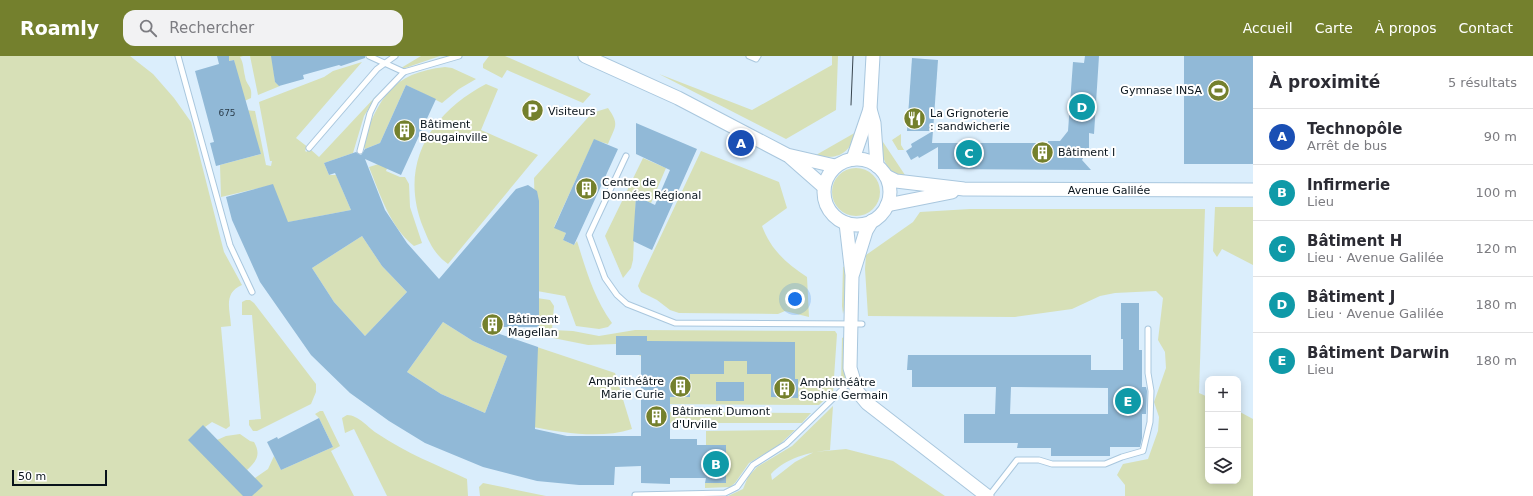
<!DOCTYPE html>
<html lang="fr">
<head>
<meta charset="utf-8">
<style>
  body { margin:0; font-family:"DejaVu Sans",sans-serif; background:#f2f2f3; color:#2b2b33 }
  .controls { position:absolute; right:12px; bottom:12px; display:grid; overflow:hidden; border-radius:8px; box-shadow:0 2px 10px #0003 }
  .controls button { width:36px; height:36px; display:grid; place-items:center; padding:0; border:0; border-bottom:1px solid #e1e1e2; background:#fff; color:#2b2b33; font:20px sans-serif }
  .scale { position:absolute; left:12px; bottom:10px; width:95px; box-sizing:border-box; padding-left:4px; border:2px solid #08131b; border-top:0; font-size:11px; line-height:14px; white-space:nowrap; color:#08131b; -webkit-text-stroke:3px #fff; paint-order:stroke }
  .you { position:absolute; left:795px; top:243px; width:14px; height:14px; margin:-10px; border:3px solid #fff; border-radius:50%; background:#1a73e8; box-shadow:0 0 0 6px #1a73e833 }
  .badge { display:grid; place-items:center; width:26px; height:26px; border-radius:50%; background:#74802d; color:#fff; font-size:13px; font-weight:700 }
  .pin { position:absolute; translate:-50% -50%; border:2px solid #fff; box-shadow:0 1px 4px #0006 }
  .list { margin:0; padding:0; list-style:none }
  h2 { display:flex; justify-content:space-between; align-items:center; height:52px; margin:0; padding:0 16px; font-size:17px }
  h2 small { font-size:13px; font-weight:400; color:#7c7c81 }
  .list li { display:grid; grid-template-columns:26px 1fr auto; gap:12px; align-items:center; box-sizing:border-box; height:56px; padding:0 16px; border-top:1px solid #e1e1e2 }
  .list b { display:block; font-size:15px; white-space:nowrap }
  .list p { margin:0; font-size:13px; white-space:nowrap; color:#7c7c81 }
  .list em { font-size:13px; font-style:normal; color:#7c7c81 }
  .icon { flex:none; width:22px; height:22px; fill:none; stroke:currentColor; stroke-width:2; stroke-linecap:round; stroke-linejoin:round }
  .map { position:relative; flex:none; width:1253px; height:440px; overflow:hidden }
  header { display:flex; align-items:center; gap:24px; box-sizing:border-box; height:56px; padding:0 20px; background:#74802d; color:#fff }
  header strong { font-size:19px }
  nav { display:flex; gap:22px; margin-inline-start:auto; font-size:14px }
  .search { width:280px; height:36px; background:#f2f2f3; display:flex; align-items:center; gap:10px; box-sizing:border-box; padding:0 14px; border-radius:12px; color:#7c7c81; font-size:15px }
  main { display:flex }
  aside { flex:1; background:#fff }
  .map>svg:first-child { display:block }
  .green { fill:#d7e0b7 }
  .building { fill:#91b9d7; fill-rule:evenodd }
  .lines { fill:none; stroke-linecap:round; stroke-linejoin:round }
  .service-casing { stroke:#a9c7de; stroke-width:7 }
  .tertiary-casing { stroke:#a9c7de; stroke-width:15 }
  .service { stroke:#fff; stroke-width:5 }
  .tertiary { stroke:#fff; stroke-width:13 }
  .tram { stroke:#38454e; stroke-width:1 }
  .labels { text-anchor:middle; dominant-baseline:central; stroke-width:4; stroke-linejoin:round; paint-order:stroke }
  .number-label { font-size:9px; fill:#2a3c4a }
  .poi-label { font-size:11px; fill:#08131b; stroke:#fff; text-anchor:start }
  .street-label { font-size:11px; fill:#08131b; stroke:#fff }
</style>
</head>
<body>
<header>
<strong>Roamly</strong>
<div class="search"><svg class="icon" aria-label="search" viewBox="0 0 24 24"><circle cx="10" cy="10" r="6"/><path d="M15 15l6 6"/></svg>Rechercher</div>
<nav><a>Accueil</a><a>Carte</a><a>À propos</a><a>Contact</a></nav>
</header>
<main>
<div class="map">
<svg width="1253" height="440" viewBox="0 0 1253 440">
  <rect width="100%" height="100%" fill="#dbeefc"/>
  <g class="green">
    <path d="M0 0H130L153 18 174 42 191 66 224 196 242 229C223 237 230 253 231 270L221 271 230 370 226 373 212 366 205 371 217 384 226 380 240 378 250 385 254 386C261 398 257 405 247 414L255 422 268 413 274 400 281 414 333 391 319 362 315 358 320 355H323L340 390 331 395 354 440H0Z"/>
    <path d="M229 0H243L240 1C244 8 243 13 245 20 246 30 253 29 251 42L240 47 234 4 229 5Z"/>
    <polygon points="250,0 272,0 275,26 280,30 258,39"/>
    <polygon points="421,0 440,0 405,12 401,12"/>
    <polygon points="489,0 505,0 591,38 583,47 507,14 502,22 483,12 483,8"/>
    <polygon points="832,0 838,0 836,54 786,83 659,18 752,54 832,9"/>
    <polygon points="362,6 296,82 309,92 305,94 306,96 310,93 319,101 377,39 364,60 353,97 324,107 329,119 336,119 351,154 289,166 293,180 272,129 221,141 220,109 261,98 245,54 255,55 266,109 271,110 272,105 270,105 259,46 324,21 333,15"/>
    <path d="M445 11 452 12 476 23 459 33 442 47 406 29 380 87 365 93 362 87C380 42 391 17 445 11Z"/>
    <path d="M486 28 498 33 481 74 538 99 448 208C434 198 429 186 423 171 398 108 431 57 486 28Z"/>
    <path d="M608 52C620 69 615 70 608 88L594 84 554 171 566 177 563 184 574 189 577 185C586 214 594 242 612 267L608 271 599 273 576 270 565 240 537 235 534 122 592 57Z"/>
    <path d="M858 75C849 96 840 105 816 99Z"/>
    <polygon points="901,78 901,89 904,94 898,94 892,84"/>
    <path d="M879 80 907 122C884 118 882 99 879 80Z"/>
    <path d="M701 95 779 126 787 152 762 170C771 194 786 207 807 221L809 261 785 255 778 258 679 257 670 254 657 244 641 236 638 230 641 222Z"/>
    <polygon points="643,102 666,112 651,147 636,140 633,204 631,212 623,222 605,180"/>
    <path d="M385 106 389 107 386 115 400 121H405L409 128 410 151 422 187 414 190C390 171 380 138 369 111Z"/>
    <circle cx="856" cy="136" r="24"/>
    <polygon points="1215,151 1253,151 1253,209 1222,193 1217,201 1213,195"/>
    <polygon points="970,153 1205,153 1199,337 1208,341 1208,425 1238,425 1238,355 1253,363 1253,440 1125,440 1125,429 1117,419 1123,408 1148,403 1158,375 1159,361 1154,346 1166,312 1165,296 1158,284 1163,242 1156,235 1115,237 1100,240 1072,253 1015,261 868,260 865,213 866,199 913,166 920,156"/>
    <polygon points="362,180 382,210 407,236 365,280 334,246 312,212"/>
    <polygon points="845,210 845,250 843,258 842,250 843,211"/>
    <polygon points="537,242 550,244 554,250 552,274 573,275 599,280 635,274 835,275 837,278 833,336 819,349 655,348 647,303 616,288 588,289 553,282 537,271"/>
    <polygon points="246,244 250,244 254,247 316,328 316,336 311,348 257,375 253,375 249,369 249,364 261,363 252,259 242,259 242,246"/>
    <polygon points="443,266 473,285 507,300 485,357 441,338 407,316"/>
    <polygon points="844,281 846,282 846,321 841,328 842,282"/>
    <path d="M537 291 615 317 632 373C601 383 564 377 533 371Z"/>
    <path d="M833 350 830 394C809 396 786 402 771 418L772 424 795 406 814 396 846 393 893 405 945 440H728L743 433 748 421 757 411 792 390Z"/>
    <polygon points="652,356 811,357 802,367 652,367"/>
    <path d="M347 359C359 359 368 372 378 378 406 397 437 409 467 423L468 440H387L354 373 345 377 342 362Z"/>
    <polygon points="795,374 779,389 749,407 735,427 730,431 705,432 705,427 726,427 726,389 706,389 706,375"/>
    <polygon points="483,427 546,440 480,440 479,431"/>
  </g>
  <g class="building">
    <polygon points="217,0 229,0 229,5 234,4 261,98 216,110 210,87 214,86 195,15 219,8"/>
    <polygon points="271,0 365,0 365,2 341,10 339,9 303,19 304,23 279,30 275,26"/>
    <polygon points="1085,0 1099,0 1094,78 1089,77 1089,92 1082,104 1091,114 938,113 938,91 919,102 918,100 911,104 906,95 912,91 911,88 933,75 932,87 1048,87 1048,85 1060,85 1068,75 1073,6 1084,7"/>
    <rect x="1184" y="0" width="69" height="108"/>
    <polygon points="912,2 938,4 933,75 907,75"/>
    <path d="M406 29 436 43 401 119 365 103 385 154 407 187 439 223 516 133 528 129 537 135 539 145V271H479L538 291 535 373 567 380H641V299H616V280H647V285L795 286V323H798V342L771 341V318H747V305H724V318H690V341H670V383H697V389H726V427H705L706 422H670V428L641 427V410L615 411 614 429H579L537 425 483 411 425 387 389 365 350 337 311 299 260 226 232 164 226 141 273 128 288 166 351 154 335 117 329 119 324 107 356 96 361 99 365 93 380 87ZM362 180 382 210 407 236 365 280 334 246 312 212ZM443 266 473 285 507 300 485 357 441 338 407 316Z"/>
    <polygon points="636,67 697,93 652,194 633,185 636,140 655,149 670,114 636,98"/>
    <polygon points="594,83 618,93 574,189 563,184 566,177 554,172"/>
    <path d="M1121 247H1139V294H1142V331H1146L1147 335 1146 358H1142V382L1140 391H1110V400H1051V392H1017L1018 387H964V358H995L996 331H912V314H907L908 299H1091V314H1123V283H1121ZM1011 331 1108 332V358H1010Z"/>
    <rect x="716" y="326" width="28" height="19"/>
    <polygon points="319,362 333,391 281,414 267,386 277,381 278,383"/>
    <polygon points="203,369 263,430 252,440 243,440 188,384"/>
  </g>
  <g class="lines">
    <defs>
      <g id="service">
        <polyline points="178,0 230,189 252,236"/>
        <polyline points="369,0 404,16"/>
        <polyline points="749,0 756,3 758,0"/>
        <polyline points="309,92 377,13 395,0"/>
        <polyline points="360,95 370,57 376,45 404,16 459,0"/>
        <polyline points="626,100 589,179 605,222 617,239 627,248 675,267 862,268"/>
        <polyline points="635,439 725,437 737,431 753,409 786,388 852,324"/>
        <polyline points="989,440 1017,404 1039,404 1052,408 1105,408 1122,401 1143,395 1150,366 1151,335 1148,317 1148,273"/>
      </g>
      <g id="tertiary">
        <polyline points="585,0 678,42 787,99 835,110"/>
        <polyline points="873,0 870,53 874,67 877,110"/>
        <polyline points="790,101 823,130"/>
        <circle cx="857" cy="136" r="33"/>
        <polyline points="853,103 870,53"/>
        <polyline points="886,120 896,125 964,133 1253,134"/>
        <polyline points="887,149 952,136"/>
        <polyline points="846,167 852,219 850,312 857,335 867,347 987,440"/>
        <polyline points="853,217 866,175 872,165"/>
      </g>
    </defs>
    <use href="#service" class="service-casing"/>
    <use href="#tertiary" class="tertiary-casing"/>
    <use href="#service" class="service"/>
    <use href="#tertiary" class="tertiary"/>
    <polyline class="tram" points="851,49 853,0"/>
  </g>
  <defs>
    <symbol id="stadium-disc" viewBox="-11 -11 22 22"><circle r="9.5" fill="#74802d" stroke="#fff"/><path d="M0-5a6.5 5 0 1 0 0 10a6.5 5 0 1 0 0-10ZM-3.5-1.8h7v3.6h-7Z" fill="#fff"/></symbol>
    <symbol id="parking-disc" viewBox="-11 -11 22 22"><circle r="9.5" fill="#74802d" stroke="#fff"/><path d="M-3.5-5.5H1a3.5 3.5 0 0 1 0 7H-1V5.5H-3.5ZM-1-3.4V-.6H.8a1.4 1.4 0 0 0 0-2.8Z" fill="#fff"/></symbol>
    <symbol id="restaurant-disc" viewBox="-11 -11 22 22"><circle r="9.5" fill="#74802d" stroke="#fff"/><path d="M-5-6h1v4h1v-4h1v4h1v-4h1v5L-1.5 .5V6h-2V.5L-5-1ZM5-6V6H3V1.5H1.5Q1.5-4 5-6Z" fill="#fff"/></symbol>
    <symbol id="building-disc" viewBox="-11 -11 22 22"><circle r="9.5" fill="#74802d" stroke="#fff"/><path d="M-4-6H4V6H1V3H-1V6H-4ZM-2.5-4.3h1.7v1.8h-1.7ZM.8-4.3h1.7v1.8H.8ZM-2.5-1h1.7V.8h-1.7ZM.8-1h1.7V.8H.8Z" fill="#fff"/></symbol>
  </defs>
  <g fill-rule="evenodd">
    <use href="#stadium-disc" x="1206" y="22" width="25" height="25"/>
    <use href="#parking-disc" x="520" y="42" width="25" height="25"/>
    <use href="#restaurant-disc" x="902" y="50" width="25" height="25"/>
    <use href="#building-disc" x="392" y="62" width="25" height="25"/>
    <use href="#building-disc" x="1030" y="84" width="25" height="25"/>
    <use href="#building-disc" x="574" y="120" width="25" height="25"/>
    <use href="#building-disc" x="480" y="256" width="25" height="25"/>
    <use href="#building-disc" x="668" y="318" width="25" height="25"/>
    <use href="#building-disc" x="772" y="320" width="25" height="25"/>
    <use href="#building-disc" x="644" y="348" width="25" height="25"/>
  </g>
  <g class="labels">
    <g class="number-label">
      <text x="227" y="57">675</text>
    </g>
    <g class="poi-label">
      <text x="1202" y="34" text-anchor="end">Gymnase INSA</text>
      <text x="548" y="55">Visiteurs</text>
      <text x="930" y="57">La Grignoterie<tspan x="930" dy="13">: sandwicherie</tspan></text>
      <text x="420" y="68">Bâtiment<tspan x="420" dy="13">Bougainville</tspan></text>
      <text x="1058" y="96">Bâtiment I</text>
      <text x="602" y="126">Centre de<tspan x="602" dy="13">Données Régional</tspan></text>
      <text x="508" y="263">Bâtiment<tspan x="508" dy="13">Magellan</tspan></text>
      <text x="664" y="325" text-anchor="end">Amphithéâtre<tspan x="664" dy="13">Marie Curie</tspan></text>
      <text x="800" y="326">Amphithéâtre<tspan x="800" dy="13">Sophie Germain</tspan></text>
      <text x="672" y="355">Bâtiment Dumont<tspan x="672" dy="13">d'Urville</tspan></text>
    </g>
    <g class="street-label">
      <text x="1109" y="134">Avenue Galilée</text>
    </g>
  </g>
</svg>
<div class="controls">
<button>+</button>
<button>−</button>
<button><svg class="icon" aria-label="layers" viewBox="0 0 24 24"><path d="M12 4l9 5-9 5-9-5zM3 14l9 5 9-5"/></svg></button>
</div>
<div class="scale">50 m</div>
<div class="you"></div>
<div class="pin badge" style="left:741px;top:87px;background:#1a4fb4">A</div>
<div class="pin badge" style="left:716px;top:408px;background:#0f9aa8">B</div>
<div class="pin badge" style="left:969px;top:97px;background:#0f9aa8">C</div>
<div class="pin badge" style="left:1082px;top:51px;background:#0f9aa8">D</div>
<div class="pin badge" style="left:1128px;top:345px;background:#0f9aa8">E</div>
</div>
<aside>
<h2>À proximité<small>5 résultats</small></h2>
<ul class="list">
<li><span class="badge" style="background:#1a4fb4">A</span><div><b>Technopôle</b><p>Arrêt de bus</p></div><em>90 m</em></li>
<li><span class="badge" style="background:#0f9aa8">B</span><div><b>Infirmerie</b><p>Lieu</p></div><em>100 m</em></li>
<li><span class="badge" style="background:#0f9aa8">C</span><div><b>Bâtiment H</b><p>Lieu · Avenue Galilée</p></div><em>120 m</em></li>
<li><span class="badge" style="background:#0f9aa8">D</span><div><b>Bâtiment J</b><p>Lieu · Avenue Galilée</p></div><em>180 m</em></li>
<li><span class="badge" style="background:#0f9aa8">E</span><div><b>Bâtiment Darwin</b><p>Lieu</p></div><em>180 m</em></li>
</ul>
</aside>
</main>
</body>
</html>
